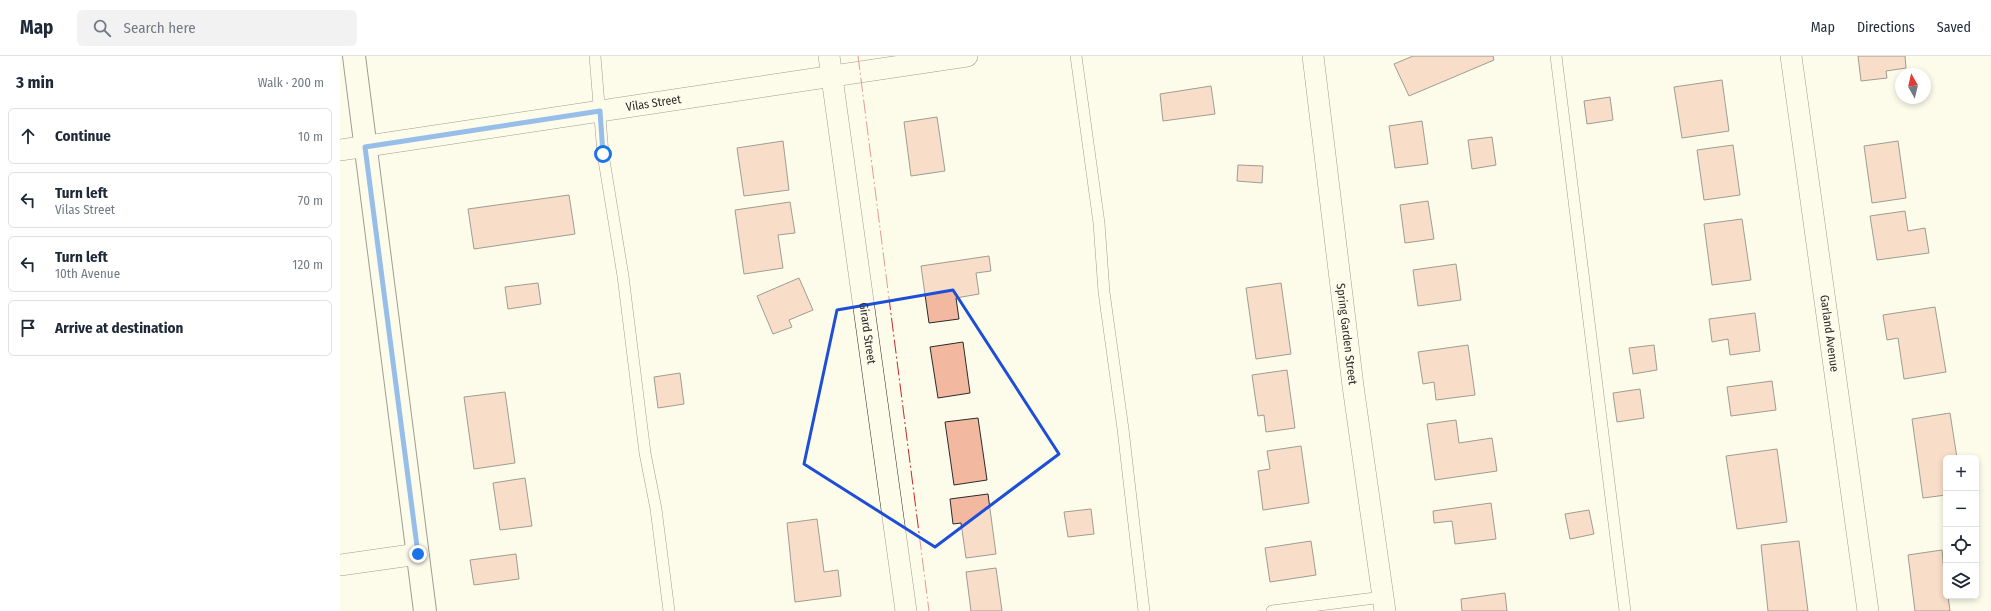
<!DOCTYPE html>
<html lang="en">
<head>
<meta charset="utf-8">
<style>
  body { margin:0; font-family:"Fira Sans Condensed",sans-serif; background:#f2f2f3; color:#1f2937 }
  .controls { position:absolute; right:12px; bottom:12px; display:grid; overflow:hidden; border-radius:6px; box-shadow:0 2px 6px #0003 }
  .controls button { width:36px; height:36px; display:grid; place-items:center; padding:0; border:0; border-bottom:1px solid #e0e1e3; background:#fff; color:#1f2937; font:20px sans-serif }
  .compass { position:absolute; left:1555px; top:12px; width:36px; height:36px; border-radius:50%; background:#fff; box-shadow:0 2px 6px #0003; rotate:352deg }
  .stop { position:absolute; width:12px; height:12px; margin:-9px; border:3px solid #1a73e8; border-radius:50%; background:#fff }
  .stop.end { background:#1a73e8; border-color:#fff; box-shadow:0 1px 4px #0008 }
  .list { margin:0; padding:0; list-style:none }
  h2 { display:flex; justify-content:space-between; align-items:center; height:52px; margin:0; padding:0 16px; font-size:17px }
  h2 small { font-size:13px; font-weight:400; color:#747a83 }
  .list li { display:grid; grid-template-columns:26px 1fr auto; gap:12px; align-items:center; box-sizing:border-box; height:56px; margin:0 8px 8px; padding:0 8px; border:1px solid #e0e1e3; border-radius:6px }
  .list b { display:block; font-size:15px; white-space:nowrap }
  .list p { margin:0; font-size:13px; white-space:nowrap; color:#747a83 }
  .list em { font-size:13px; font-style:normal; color:#747a83 }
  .icon { flex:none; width:22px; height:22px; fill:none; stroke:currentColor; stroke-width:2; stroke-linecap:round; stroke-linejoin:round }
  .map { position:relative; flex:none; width:1651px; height:555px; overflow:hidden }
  header { display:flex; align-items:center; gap:24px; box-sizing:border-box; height:56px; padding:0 20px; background:#fff; border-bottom:1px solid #e0e1e3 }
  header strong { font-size:19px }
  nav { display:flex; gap:22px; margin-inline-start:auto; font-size:14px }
  .search { width:280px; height:36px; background:#f2f2f3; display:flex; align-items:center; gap:10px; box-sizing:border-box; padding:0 14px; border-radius:6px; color:#747a83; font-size:15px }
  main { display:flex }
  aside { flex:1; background:#fff }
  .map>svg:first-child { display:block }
  .building { fill:#f2b8a0; stroke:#2b2b2b }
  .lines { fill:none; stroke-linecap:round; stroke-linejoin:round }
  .lane-casing { stroke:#2b2b2b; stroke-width:12 }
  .street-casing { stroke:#2b2b2b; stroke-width:22 }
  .secondary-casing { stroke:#2b2b2b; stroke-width:24 }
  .lane { stroke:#fdfbea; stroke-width:11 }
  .street { stroke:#fdfbea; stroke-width:21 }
  .secondary { stroke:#fdfbea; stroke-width:22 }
  .power { stroke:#c62828; stroke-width:1; stroke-dasharray:14 3 2 3; stroke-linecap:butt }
  .route { stroke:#1a73e8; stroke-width:5 }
  .marked { fill:none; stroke:#1d4ed8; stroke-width:3; stroke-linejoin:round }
  .labels { text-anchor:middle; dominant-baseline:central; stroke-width:3; stroke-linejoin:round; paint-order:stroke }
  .street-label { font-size:12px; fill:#2b2b2b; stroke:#fdfbea }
</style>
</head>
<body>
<header>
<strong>Map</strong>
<div class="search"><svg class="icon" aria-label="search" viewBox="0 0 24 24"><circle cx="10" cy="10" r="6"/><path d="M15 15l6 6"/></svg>Search here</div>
<nav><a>Map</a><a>Directions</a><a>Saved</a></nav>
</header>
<main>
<aside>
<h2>3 min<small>Walk · 200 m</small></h2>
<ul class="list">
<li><svg class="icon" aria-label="ahead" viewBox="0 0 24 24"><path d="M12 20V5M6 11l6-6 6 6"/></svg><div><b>Continue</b></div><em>10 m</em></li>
<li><svg class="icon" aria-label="left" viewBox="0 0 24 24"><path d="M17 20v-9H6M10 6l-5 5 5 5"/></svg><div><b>Turn left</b><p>Vilas Street</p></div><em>70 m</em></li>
<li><svg class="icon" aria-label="left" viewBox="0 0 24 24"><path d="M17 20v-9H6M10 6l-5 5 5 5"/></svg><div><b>Turn left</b><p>10th Avenue</p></div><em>120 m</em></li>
<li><svg class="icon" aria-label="arrive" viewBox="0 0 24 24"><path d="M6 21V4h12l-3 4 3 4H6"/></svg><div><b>Arrive at destination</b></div></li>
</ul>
</aside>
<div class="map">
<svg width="1651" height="555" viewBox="0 0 1651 555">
  <rect width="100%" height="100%" fill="#fdfbea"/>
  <g class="building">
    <polygon points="1073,0 1153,0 1154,4 1069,40 1054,8"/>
    <polygon points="1518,0 1565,0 1566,12 1546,15 1547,22 1521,25"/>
    <polygon points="1382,24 1389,75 1342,82 1334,31"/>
    <polygon points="871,30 875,58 823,65 820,38"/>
    <polygon points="1270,41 1273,64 1247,68 1244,45"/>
    <polygon points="597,61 605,115 571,120 564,66"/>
    <polygon points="1082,65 1088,108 1055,112 1049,70"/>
    <polygon points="1152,81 1156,109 1132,113 1128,84"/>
    <polygon points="443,85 449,134 404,140 397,92"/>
    <polygon points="1558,85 1566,142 1532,147 1524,90"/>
    <polygon points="1393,89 1400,139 1364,144 1357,94"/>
    <polygon points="898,109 923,110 922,127 897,125"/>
    <polygon points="229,139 235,178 134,193 128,153"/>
    <polygon points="1088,145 1094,183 1065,187 1060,149"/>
    <polygon points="450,146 455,177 438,179 443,212 404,218 395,154"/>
    <polygon points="1565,155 1568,175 1585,172 1589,197 1537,204 1530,160"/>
    <polygon points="1402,163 1411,224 1372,229 1364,168"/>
    <polygon points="649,200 651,215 636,217 639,238 616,242 619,263 589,267 581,210"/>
    <polygon points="1116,208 1121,244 1078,250 1073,214"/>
    <polygon points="459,222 473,254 449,264 452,271 433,278 417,240"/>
    <polygon points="198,227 201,248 168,253 165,231"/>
    <polygon points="941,227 951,298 916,303 906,232"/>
    <polygon points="1595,251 1606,316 1564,323 1558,282 1547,284 1543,259"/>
    <polygon points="1415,257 1420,295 1390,299 1388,283 1372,286 1369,263"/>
    <polygon points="623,286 630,337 598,342 590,291"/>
    <polygon points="1128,289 1135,339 1096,344 1094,326 1083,328 1078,296"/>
    <polygon points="1314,289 1317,314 1293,318 1289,292"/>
    <polygon points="947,314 955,372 926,376 924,359 918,360 912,319"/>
    <polygon points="340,317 344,348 318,352 314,321"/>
    <polygon points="1432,325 1436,354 1391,360 1387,331"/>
    <polygon points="1300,333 1304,362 1277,366 1273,337"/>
    <polygon points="165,336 175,407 134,413 124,341"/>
    <polygon points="1610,357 1617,402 1606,402 1606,439 1583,442 1572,363"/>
    <polygon points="638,362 647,424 614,429 605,366"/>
    <polygon points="1116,364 1119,387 1152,382 1157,415 1095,424 1087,368"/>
    <polygon points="961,390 969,447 923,454 918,415 930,413 927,395"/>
    <polygon points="1437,393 1447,466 1397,473 1386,400"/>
    <polygon points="185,422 192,470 160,474 153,427"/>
    <polygon points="648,438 656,498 626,502 621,467 613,468 610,443"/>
    <polygon points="1151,447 1156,483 1115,488 1112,465 1094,467 1093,455"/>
    <polygon points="751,453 754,478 728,481 724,456"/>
    <polygon points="1249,454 1254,478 1230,483 1225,458"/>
    <polygon points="477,463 484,516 498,514 501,540 455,546 447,467"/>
    <polygon points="971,485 976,519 930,526 925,492"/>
    <polygon points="1459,485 1468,555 1428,555 1421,489"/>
    <polygon points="1602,494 1606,540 1608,540 1610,555 1575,555 1568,499"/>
    <polygon points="176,498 179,523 134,529 130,504"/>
    <polygon points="656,512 662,555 631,555 626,516"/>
    <polygon points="1165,537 1167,555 1122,555 1121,543"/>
  </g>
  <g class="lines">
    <defs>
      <g id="lane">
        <polyline points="255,0 263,98 283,220 305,397 316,453 329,555"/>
        <polyline points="736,0 759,167 764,236 783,373 804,555"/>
        <polyline points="1216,0 1285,555"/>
        <polyline points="932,555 1043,541"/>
      </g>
      <g id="street">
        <path id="s1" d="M489 0 566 555"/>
        <path id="s2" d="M973 0 1013 330 1045 555"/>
        <path id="s3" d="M1451 0 1528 555"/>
        <path id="s4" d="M0 94 627 0"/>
        <polyline points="0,509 78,498"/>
      </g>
      <polyline id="secondary" points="14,0 85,555"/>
    </defs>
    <use href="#lane" class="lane-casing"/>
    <use href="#street" class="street-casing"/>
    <use href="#secondary" class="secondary-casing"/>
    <use href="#lane" class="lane"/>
    <use href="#street" class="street"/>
    <use href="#secondary" class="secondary"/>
    <polyline class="power" points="518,0 589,555"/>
  </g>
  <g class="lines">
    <polyline class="route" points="78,498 25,91 260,55 263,98"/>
  </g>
  <path d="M0 0H1651V555H0ZM613 234 719 398 595 491 464 408 497 254Z" fill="#fdfbea" fill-opacity=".55" fill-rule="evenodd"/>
  <path class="marked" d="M613 234 719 398 595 491 464 408 497 254Z"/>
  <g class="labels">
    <g class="street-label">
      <text stroke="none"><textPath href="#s4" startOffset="317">Vilas Street</textPath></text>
      <text stroke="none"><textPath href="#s1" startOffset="280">Girard Street</textPath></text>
      <text stroke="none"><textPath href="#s2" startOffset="280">Spring Garden Street</textPath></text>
      <text stroke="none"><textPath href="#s3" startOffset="280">Garland Avenue</textPath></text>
    </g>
  </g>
</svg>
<div class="controls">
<button>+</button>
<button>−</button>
<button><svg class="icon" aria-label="locate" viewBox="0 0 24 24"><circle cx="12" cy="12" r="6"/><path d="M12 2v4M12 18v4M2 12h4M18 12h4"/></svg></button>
<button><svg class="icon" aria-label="layers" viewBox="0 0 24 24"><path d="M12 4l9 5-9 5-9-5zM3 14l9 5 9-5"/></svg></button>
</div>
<svg class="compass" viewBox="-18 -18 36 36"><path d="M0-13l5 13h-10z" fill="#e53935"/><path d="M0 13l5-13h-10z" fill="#747a83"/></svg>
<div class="stop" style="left:263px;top:98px"></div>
<div class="stop end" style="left:78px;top:498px"></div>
</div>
</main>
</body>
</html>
